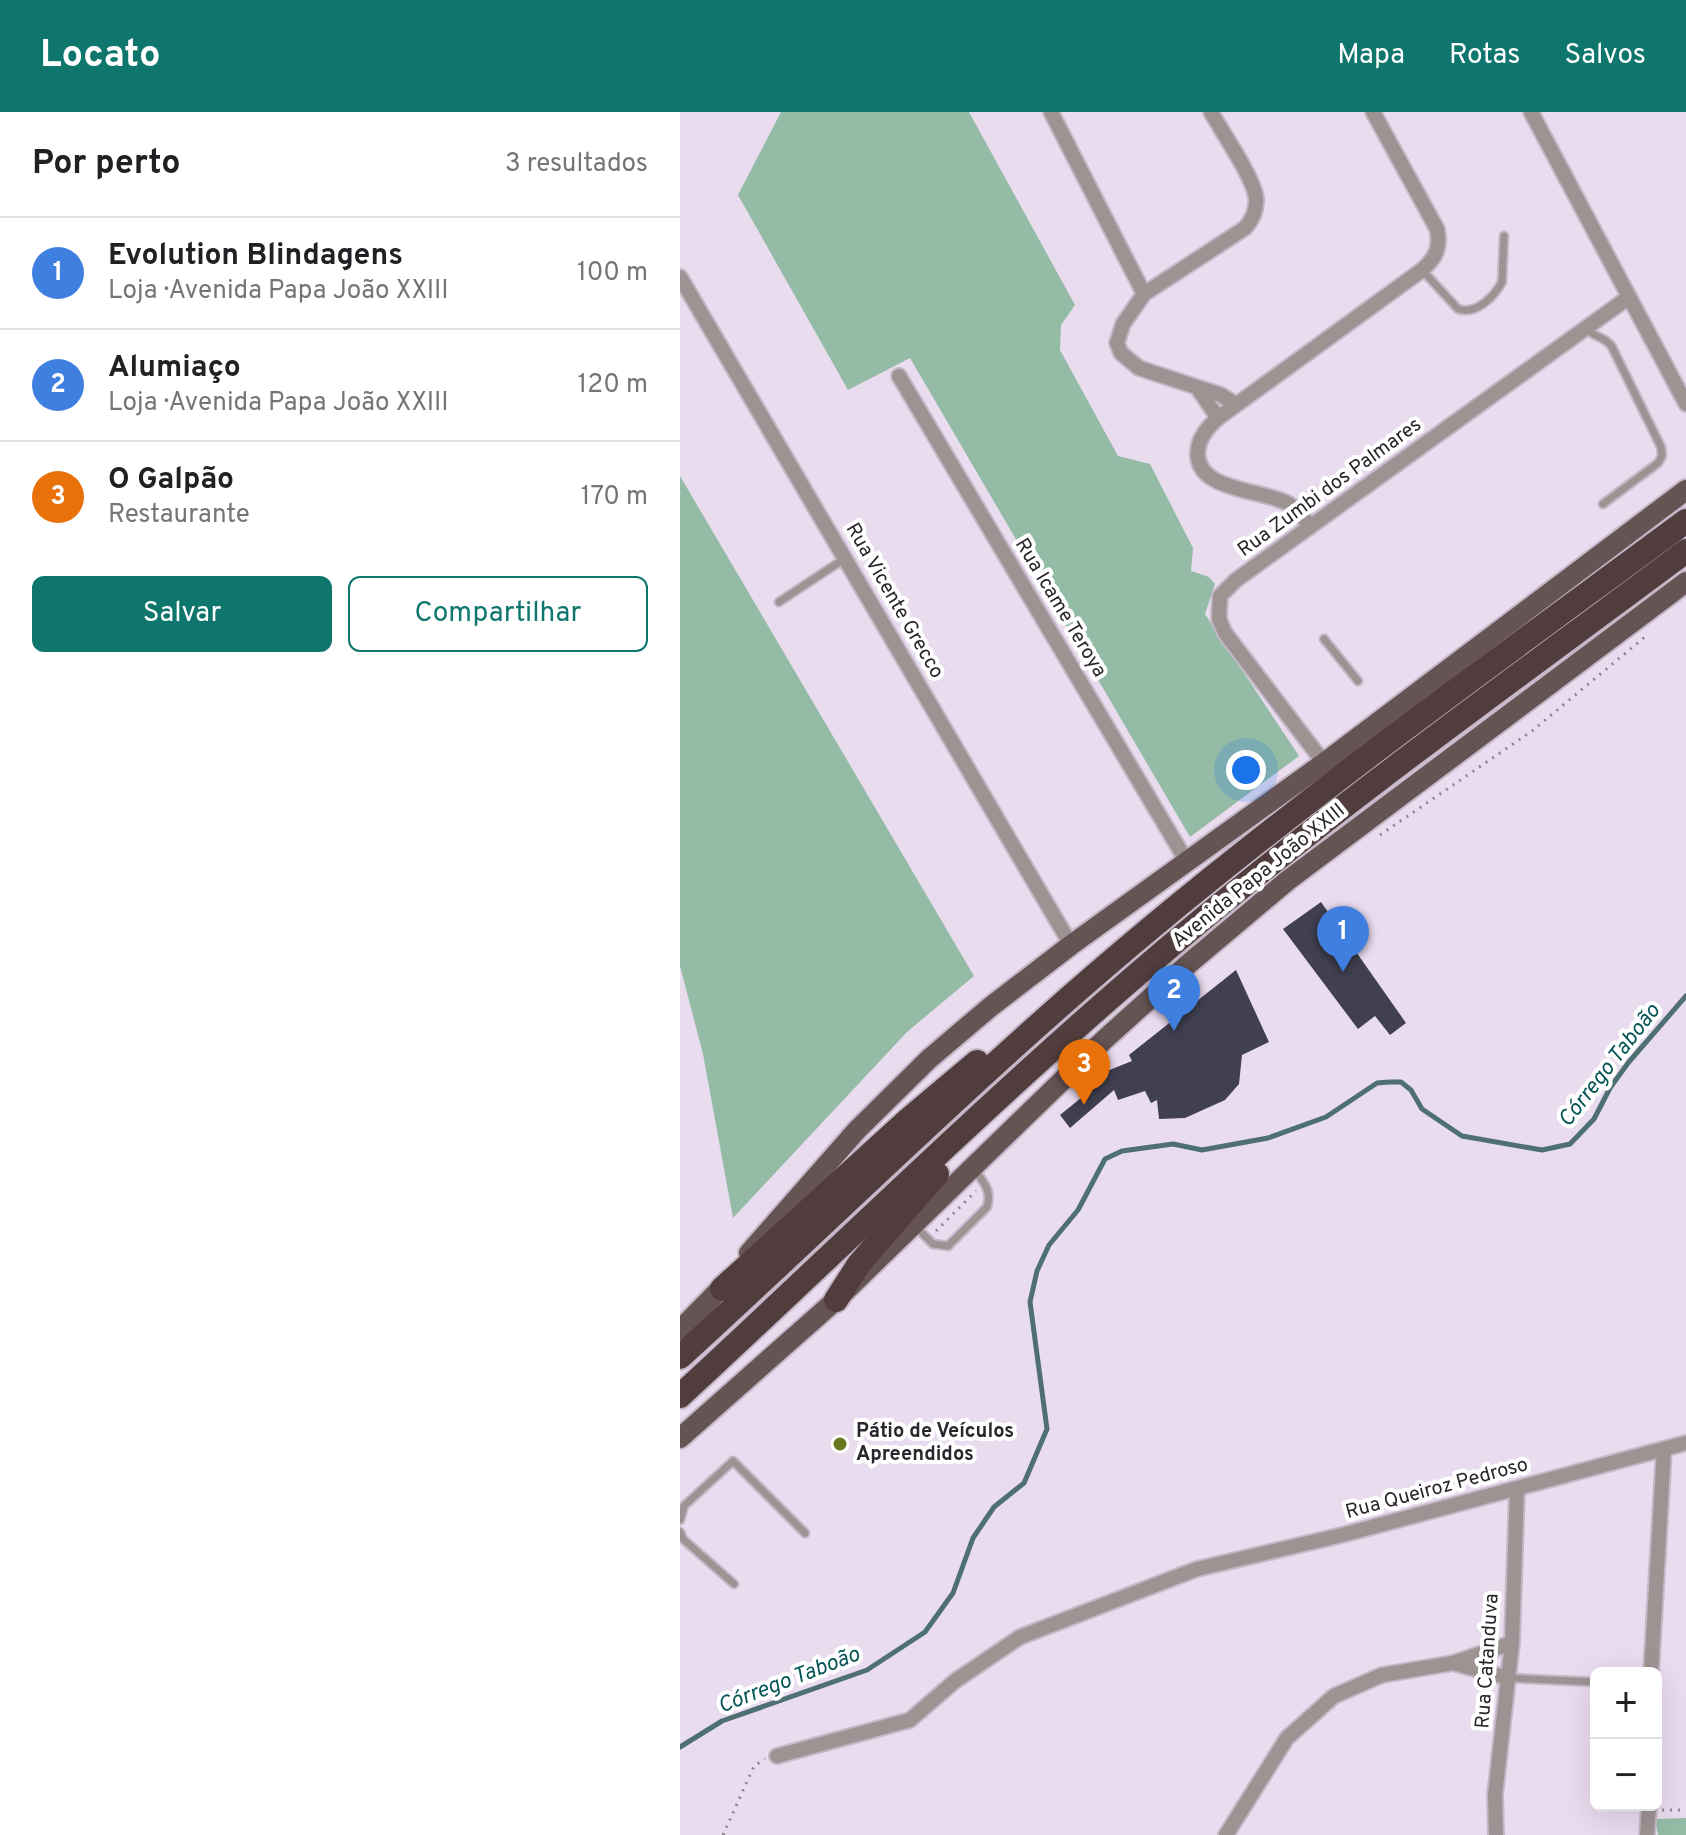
<!DOCTYPE html>
<html lang="pt">
<head>
<meta charset="utf-8">
<style>
  body { margin:0; font-family:Overpass,sans-serif; background:#f6f6f6; color:#202124 }
  .controls { position:absolute; right:24px; bottom:24px; display:grid; overflow:hidden; border-radius:12px; box-shadow:0 8px 32px #0002 }
  .controls button { width:72px; height:72px; display:grid; place-items:center; padding:0; border:0; border-bottom:2px solid #e0e0e0; background:#fff; color:#202124; font:40px sans-serif }
  .you { position:absolute; left:566px; top:658px; width:28px; height:28px; margin:-20px; border:6px solid #fff; border-radius:50%; background:#1a73e8; box-shadow:0 0 0 12px #1a73e833 }
  .badge { display:grid; place-items:center; width:52px; height:52px; border-radius:50%; background:#0f766e; color:#fff; font-size:26px; font-weight:700 }
  .pin { position:absolute; translate:-50% -66px; filter:drop-shadow(0 2px 4px #0008) }
  .pin::after { content:''; position:absolute; top:42px; width:28px; height:24px; background:inherit; clip-path:polygon(0 0,100% 0,50% 100%) }
  .list { margin:0; padding:0; list-style:none }
  h2 { display:flex; justify-content:space-between; align-items:center; height:104px; margin:0; padding:0 32px; font-size:34px }
  h2 small { font-size:26px; font-weight:400; color:#757577 }
  .list li { display:grid; grid-template-columns:52px 1fr auto; gap:24px; align-items:center; box-sizing:border-box; height:112px; padding:0 32px; border-top:2px solid #e0e0e0 }
  .list b { display:block; font-size:30px; white-space:nowrap }
  .list p { margin:0; font-size:26px; white-space:nowrap; color:#757577 }
  .list em { font-size:26px; font-style:normal; color:#757577 }
  .actions { display:flex; gap:16px; padding:24px 32px }
  .actions a { flex:1; padding:18px 0; border:2px solid #0f766e; border-radius:12px; text-align:center; font-size:28px; color:#0f766e }
  .actions .main { background:#0f766e; color:#fff }
  .map { position:relative; flex:none; width:1006px; height:1723px; overflow:hidden }
  header { display:flex; align-items:center; gap:48px; box-sizing:border-box; height:112px; padding:0 40px; background:#0f766e; color:#fff }
  header strong { font-size:38px }
  nav { display:flex; gap:44px; margin-inline-start:auto; font-size:28px }
  main { display:flex }
  aside { flex:1; background:#fff }
  .map>svg:first-child { display:block }
  .green { fill:#94bba6 }
  .lines { fill:none; stroke-linecap:round; stroke-linejoin:round }
  .stream { stroke:#4e7073; stroke-width:5 }
  .building { fill:#414051 }
  .lane-casing { stroke:#c4b8c8; stroke-width:11 }
  .street-casing { stroke:#c4b8c8; stroke-width:18 }
  .primary-casing { stroke:#c4b8c8; stroke-width:24 }
  .highway-casing { stroke:#c4b8c8; stroke-width:28 }
  .path { stroke:#8f8593; stroke-width:3; stroke-dasharray:2 6; stroke-linecap:butt }
  .lane { stroke:#9e9393; stroke-width:7 }
  .street { stroke:#9e9393; stroke-width:14 }
  .primary { stroke:#665354; stroke-width:20 }
  .highway { stroke:#523d3e; stroke-width:24 }
  .poi-dot { fill:#6c7721; stroke:#fff; stroke-width:3 }
  .labels { text-anchor:middle; dominant-baseline:central; stroke-width:8; stroke-linejoin:round; paint-order:stroke }
  .street-label { font-size:20px; fill:#2b262d; stroke:#fff }
  .poi-label { font-size:20px; font-weight:bold; fill:#2b262d; stroke:#fff; text-anchor:start }
  .water-label { font-size:22px; font-style:italic; fill:#075657; stroke:#fff }
</style>
</head>
<body>
<header>
<strong>Locato</strong>
<nav><a>Mapa</a><a>Rotas</a><a>Salvos</a></nav>
</header>
<main>
<aside>
<h2>Por perto<small>3 resultados</small></h2>
<ul class="list">
<li><span class="badge" style="background:#3f7fe0">1</span><div><b>Evolution Blindagens</b><p>Loja · Avenida Papa João XXIII</p></div><em>100 m</em></li>
<li><span class="badge" style="background:#3f7fe0">2</span><div><b>Alumiaço</b><p>Loja · Avenida Papa João XXIII</p></div><em>120 m</em></li>
<li><span class="badge" style="background:#e8710a">3</span><div><b>O Galpão</b><p>Restaurante</p></div><em>170 m</em></li>
</ul>
<div class="actions"><a class="main">Salvar</a><a>Compartilhar</a></div>
</aside>
<div class="map">
<svg width="1006" height="1723" viewBox="0 0 1006 1723">
  <rect width="100%" height="100%" fill="#eadcef"/>
  <g class="green">
    <polygon points="101,0 289,0 395,193 381,213 380,238 438,344 470,352 513,436 511,459 529,465 535,472 525,502 619,644 510,725 230,246 168,278 58,83"/>
    <polygon points="0,364 294,864 227,920 53,1106 23,942 0,854"/>
    <polygon points="1006,1706 1006,1723 978,1723 975,1707"/>
  </g>
  <g class="lines">
    <polyline class="stream" points="0,1635 42,1609 187,1558 245,1520 273,1481 293,1426 314,1395 344,1371 367,1317 350,1190 357,1159 369,1133 398,1098 425,1047 442,1039 493,1032 522,1038 588,1026 646,1005 697,971 709,970 721,970 731,978 742,997 782,1024 862,1038 890,1032 914,1007 930,976 948,951 1006,884"/>
  </g>
  <g class="building">
    <polygon points="641,790 726,911 710,923 695,904 678,917 603,817"/>
    <polygon points="556,858 589,930 562,943 559,972 545,988 505,1006 479,1007 477,988 471,991 465,979 438,988 434,978 390,1016 380,1003 428,964 427,959 452,949 449,943"/>
  </g>
  <g class="lines">
    <defs>
      <g id="lane">
        <path d="M742 158 778 197C796 203 814 185 822 170L824 124"/>
        <path d="M906 216C914 226 925 224 932 235L981 335 982 344 978 351 923 392"/>
        <polyline points="99,490 164,447"/>
        <polyline points="644,527 678,569"/>
        <path d="M236 1115 253 1132 268 1134 307 1095C312 1080 304 1070 295 1058"/>
        <polyline points="0,1408 4,1394 53,1349 125,1421"/>
        <polyline points="0,1420 3,1427 54,1472"/>
        <polyline points="828,1566 916,1570"/>
      </g>
      <g id="street">
        <polyline points="371,0 464,182"/>
        <path d="M531 0C542 20 574 66 576 86 577 98 573 107 565 116L464 182 443 212 437 231 441 241 459 256 541 283 555 292"/>
        <polyline points="851,0 1006,292"/>
        <polyline points="0,165 391,833"/>
        <polyline points="219,264 507,750"/>
        <polyline points="519,278 538,306"/>
        <path d="M630 415C625 407 618 398 609 392 584 377 513 380 518 338 519 325 528 315 538 306L742 158C756 146 761 135 757 117L693 0"/>
        <polyline points="644,651 545,521 539,507 540,484 556,468 949,185"/>
        <polyline points="773,1551 828,1566"/>
        <polyline points="971,1561 984,1337"/>
        <polyline points="97,1644 230,1608 275,1569 340,1525 517,1457 662,1423 1006,1331"/>
        <polyline points="546,1723 607,1626 654,1584 702,1563 773,1551 832,1531"/>
        <polyline points="816,1723 815,1683 832,1531 837,1377"/>
        <polyline points="967,1723 969,1693"/>
      </g>
      <g id="primary">
        <polyline points="69,1141 177,1018 249,947 309,896 391,833 644,651 1006,378"/>
        <polyline points="0,1218 50,1167"/>
        <polyline points="0,1326 156,1188 425,927 506,854 607,769 1006,470"/>
      </g>
      <g id="highway">
        <polyline points="42,1177 228,1008 297,950"/>
        <polyline points="156,1188 179,1152 257,1062"/>
        <path d="M0 1245C157 1102 308 951 472 815 644 672 826 542 1006 409"/>
        <path d="M0 1284C170 1127 334 964 512 816 671 683 840 563 1006 439"/>
      </g>
    </defs>
    <use href="#lane" class="lane-casing"/>
    <use href="#street" class="street-casing"/>
    <use href="#primary" class="primary-casing"/>
    <use href="#highway" class="highway-casing"/>
    <g class="path">
      <polyline points="700,723 852,619 966,524"/>
      <polyline points="256,1119 296,1079"/>
      <polyline points="982,1698 1006,1698"/>
      <polyline points="43,1723 74,1654 85,1647"/>
    </g>
    <use href="#lane" class="lane"/>
    <use href="#street" class="street"/>
    <use href="#primary" class="primary"/>
    <use href="#highway" class="highway"/>
  </g>
  <circle class="poi-dot" cx="160" cy="1332" r="8"/>
  <g class="labels">
    <g class="street-label">
      <text transform="translate(650 376) rotate(-36)">Rua Zumbi dos Palmares</text>
      <text transform="translate(214 489) rotate(60)">Rua Vicente Grecco</text>
      <text transform="translate(380 496) rotate(59)">Rua Icame Teroya</text>
      <text transform="translate(579 764) rotate(-39)">Avenida Papa João XXIII</text>
      <text transform="translate(757 1377) rotate(-15)">Rua Queiroz Pedroso</text>
      <text transform="translate(808 1549) rotate(-86)">Rua Catanduva</text>
    </g>
    <g class="poi-label">
      <text x="176" y="1320">Pátio de Veículos<tspan x="176" dy="23">Apreendidos</tspan></text>
    </g>
    <g class="water-label">
      <text transform="translate(930 954) rotate(-52)">Córrego Taboão</text>
      <text transform="translate(109 1569) rotate(-21)">Córrego Taboão</text>
    </g>
  </g>
</svg>
<div class="controls">
<button>+</button>
<button>−</button>
</div>
<div class="you"></div>
<div class="pin badge" style="left:663px;top:860px;background:#3f7fe0">1</div>
<div class="pin badge" style="left:494px;top:919px;background:#3f7fe0">2</div>
<div class="pin badge" style="left:404px;top:993px;background:#e8710a">3</div>
</div>
</main>
</body>
</html>
